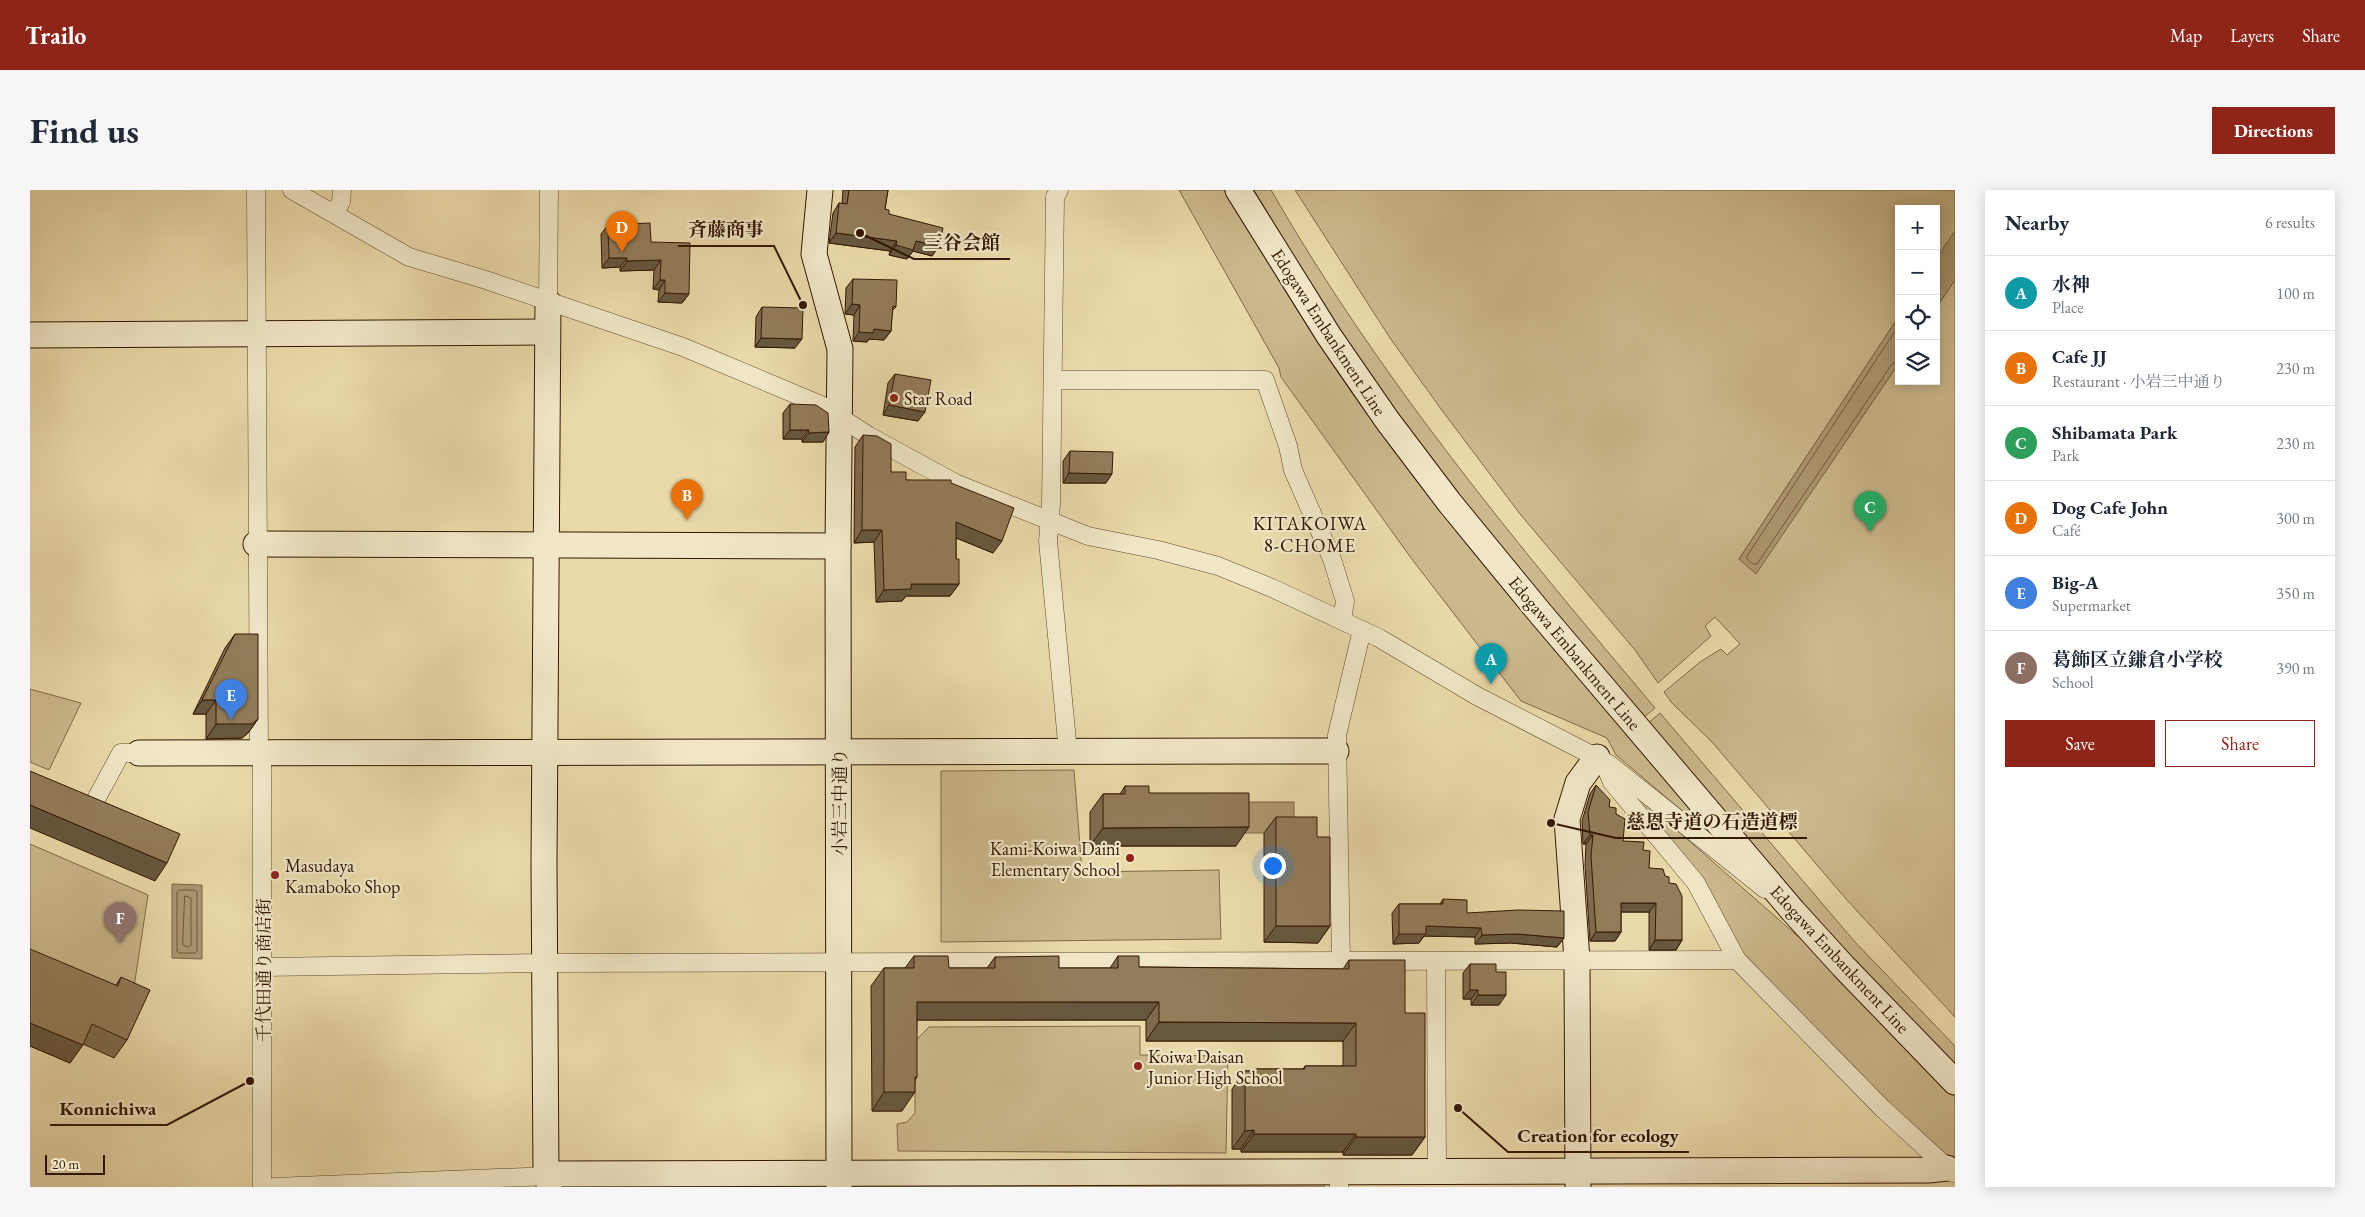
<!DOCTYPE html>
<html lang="en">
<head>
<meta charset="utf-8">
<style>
  body { margin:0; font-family:"EB Garamond","Noto Serif JP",serif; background:#f6f6f7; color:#1f2937 }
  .controls { position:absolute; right:15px; top:15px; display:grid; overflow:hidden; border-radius:0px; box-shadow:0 2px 12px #0003 }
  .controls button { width:45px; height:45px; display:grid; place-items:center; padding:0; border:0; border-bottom:1px solid #e0e1e3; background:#fff; color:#1f2937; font:25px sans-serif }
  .scale { position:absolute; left:15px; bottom:12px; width:60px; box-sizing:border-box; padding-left:5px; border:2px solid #331703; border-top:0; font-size:14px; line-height:18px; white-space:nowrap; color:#331703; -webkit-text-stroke:4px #f1e7c7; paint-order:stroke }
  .you { position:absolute; left:1242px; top:675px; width:18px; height:18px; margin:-12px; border:4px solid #fff; border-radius:50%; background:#1a73e8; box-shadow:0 0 0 8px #1a73e833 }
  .badge { display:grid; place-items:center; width:32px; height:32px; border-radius:50%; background:#8f2418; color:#fff; font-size:16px; font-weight:700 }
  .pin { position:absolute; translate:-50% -41px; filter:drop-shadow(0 1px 2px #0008) }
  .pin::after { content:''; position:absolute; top:26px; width:18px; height:15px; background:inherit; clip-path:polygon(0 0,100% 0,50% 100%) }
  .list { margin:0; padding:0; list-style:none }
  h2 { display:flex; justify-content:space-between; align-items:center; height:65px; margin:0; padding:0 20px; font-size:21px }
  h2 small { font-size:16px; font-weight:400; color:#747a83 }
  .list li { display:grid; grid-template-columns:32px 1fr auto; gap:15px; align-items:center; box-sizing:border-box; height:75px; padding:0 20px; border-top:1px solid #e0e1e3 }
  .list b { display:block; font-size:19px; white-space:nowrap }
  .list p { margin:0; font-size:16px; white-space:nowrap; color:#747a83 }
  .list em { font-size:16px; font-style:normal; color:#747a83 }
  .actions { display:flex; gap:10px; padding:15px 20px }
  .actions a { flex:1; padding:11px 0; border:1px solid #8f2418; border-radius:0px; text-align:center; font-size:18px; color:#8f2418 }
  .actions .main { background:#8f2418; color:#fff }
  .icon { flex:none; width:28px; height:28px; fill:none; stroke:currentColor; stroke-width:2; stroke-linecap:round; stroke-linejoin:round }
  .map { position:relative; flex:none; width:1925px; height:997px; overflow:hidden; border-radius:0px }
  header { display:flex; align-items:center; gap:30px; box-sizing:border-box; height:70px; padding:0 25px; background:#8f2418; color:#fff }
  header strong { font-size:24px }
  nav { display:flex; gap:28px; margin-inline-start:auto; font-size:18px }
  .intro { display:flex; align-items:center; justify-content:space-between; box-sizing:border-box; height:120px; padding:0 30px }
  h1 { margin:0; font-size:35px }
  .button { padding:12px 22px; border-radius:0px; background:#8f2418; color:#fff; font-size:18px; font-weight:700 }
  main { display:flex; gap:30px; padding:0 30px }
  aside { flex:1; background:#fff; border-radius:0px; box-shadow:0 2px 12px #0003 }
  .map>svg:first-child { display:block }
  .green { fill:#cbb98d; stroke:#7f6848 }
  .water { fill:#ac9871; stroke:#7c6445 }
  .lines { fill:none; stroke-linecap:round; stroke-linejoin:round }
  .shore { stroke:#70583a; stroke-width:1 }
  .street-casing { stroke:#61482c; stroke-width:19 }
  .secondary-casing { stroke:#331703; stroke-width:27 }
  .street { stroke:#f1e7c7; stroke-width:18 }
  .secondary { stroke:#f1e7c7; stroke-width:25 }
  .wall { fill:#7e6b4d; stroke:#331703 }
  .shaded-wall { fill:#66573e; stroke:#331703 }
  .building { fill:#927c59; stroke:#331703 }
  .poi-dot { fill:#8f2418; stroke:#f1e7c7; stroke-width:2 }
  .labels { text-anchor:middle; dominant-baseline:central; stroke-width:4.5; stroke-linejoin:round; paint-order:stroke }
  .street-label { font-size:18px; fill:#331703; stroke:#f1e7c7 }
  .poi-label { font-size:18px; fill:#331703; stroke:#f1e7c7; text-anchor:start }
  .neighbourhood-label { font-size:19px; letter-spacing:1px; fill:#331703; stroke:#f1e7c7 }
  .leader { fill:none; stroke:#331703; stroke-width:2 }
  .callout-dot { fill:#331703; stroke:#f1e7c7; stroke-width:2 }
  .callout-label { font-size:19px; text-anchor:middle; font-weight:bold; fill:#331703; stroke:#f1e7c7; stroke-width:4.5; stroke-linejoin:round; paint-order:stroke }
</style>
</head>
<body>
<header>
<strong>Trailo</strong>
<nav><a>Map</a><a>Layers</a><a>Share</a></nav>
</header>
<div class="intro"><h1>Find us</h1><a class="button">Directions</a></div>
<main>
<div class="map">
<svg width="1925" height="997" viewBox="0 0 1925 997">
  <rect width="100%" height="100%" fill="#eadaa9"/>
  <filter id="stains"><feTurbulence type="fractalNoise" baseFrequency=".004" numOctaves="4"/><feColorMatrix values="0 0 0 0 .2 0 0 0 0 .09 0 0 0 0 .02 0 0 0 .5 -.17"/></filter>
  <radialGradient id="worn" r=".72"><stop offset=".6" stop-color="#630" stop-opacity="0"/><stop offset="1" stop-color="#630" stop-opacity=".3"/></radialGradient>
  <g class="green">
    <path d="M1149 0H1194C1241 79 1288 157 1342 231 1450 381 1576 517 1695 657L1586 565 1577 548 1491 511 1381 368 1251 187 1249 178Z"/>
    <path d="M1224 0H1241C1349 188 1486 353 1625 518L1613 528C1543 445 1473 363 1407 277 1339 189 1280 95 1224 0Z"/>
    <polygon points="1265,0 1925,0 1925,41 1906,69 1906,19 1869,19 1869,126 1709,369 1726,383 1869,173 1869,191 1906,191 1906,118 1925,90 1925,827 1816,709 1682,552 1642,513 1634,502 1670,472 1691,459 1697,465 1710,454 1685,427 1675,436 1681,446 1628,493 1605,460 1490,324 1411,219 1360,148"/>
    <polygon points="0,499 51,513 19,580 0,572"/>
    <polygon points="1630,523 1825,752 1925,856 1925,877 1780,724 1618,533"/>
    <polygon points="1044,580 1052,682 1189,680 1191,749 911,752 911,581"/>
    <polygon points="1591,591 1780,757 1925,907 1925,979 1720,773"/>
    <polygon points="0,654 118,705 102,810 0,775"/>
    <polygon points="1110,836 1110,865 1198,866 1196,963 868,961 867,934 877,932 885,923 885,851 899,837"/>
    <polygon points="824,994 1294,994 1294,997 825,997"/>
  </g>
  <g class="water">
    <polygon points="1925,41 1925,90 1906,118 1906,69"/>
    <polygon points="1869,126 1869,173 1726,384 1709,369"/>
    <rect x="1206" y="612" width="58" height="31"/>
    <polygon points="142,694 172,695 172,769 142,768"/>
  </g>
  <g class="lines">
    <g class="shore">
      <polyline points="1869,135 1717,366 1717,369 1723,374 1727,374 1862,174 1869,171"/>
      <polygon points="150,700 165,700 167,702 167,761 165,763 149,763 147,761 147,702"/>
      <polygon points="155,706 161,708 161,755 158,757 153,755"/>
    </g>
    <defs>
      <g id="street">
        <polyline points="226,0 229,564"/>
        <polyline points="262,0 379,67 456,90 653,157 791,215 839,246 925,293 1058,346 1128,360 1188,376 1242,398 1349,448 1447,506 1579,574 1735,699"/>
        <polyline points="1029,0 1025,7 1021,314 1018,351 1038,562"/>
        <polyline points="304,23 311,12 312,0"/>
        <polyline points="518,112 519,0"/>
        <polyline points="1023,190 1235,190 1258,256 1263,280 1302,369 1315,411 1312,430"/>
        <polyline points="232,563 232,997"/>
        <polyline points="1573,571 1582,592 1666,693 1707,770"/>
        <polyline points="64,613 91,563 109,563"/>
        <polyline points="1311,771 1307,545 1332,440"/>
        <polyline points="1406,772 1407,981"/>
        <polyline points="233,777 514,773 1707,770 1852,918 1923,983"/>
        <polyline points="1309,982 1309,997"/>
        <polyline points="244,997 519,986"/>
      </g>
      <g id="secondary">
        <polyline points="790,0 784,64 810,159 808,356 809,997"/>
        <polyline points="1208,0 1299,146 1357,230 1419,312 1510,423 1763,721 1813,776 1925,892"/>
        <polyline points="518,112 514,674 516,984 519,984 519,997"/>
        <polyline points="0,145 516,142"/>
        <polyline points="226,354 808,356"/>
        <polyline points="109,563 1306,561"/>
        <polyline points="519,984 1899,980 1917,978"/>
        <polyline points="1548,997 1547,770 1537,629 1548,593 1567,567"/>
      </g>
    </defs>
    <use href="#street" class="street-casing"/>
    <use href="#secondary" class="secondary-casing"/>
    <use href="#street" class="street"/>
    <use href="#secondary" class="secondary"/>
  </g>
  <g class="wall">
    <polygon points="813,0 858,0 855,19 859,24 909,56 902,66 883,61 877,69 859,65 860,61 799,53 803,23 809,13 812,14"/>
    <polygon points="578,35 621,52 659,104 652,113 628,112 629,100 623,99 624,80 590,81 590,77 572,78 571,44"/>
    <polygon points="823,89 866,117 862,121 861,141 854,150 839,149 837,152 823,151 824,125 815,124 816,98"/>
    <polygon points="732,117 765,158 725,157 726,127"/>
    <polygon points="865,184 888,231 853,225 858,193"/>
    <polygon points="760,214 799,242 793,252 772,252 772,249 753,249 753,223"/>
    <polygon points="833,245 861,282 876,290 921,293 963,363 926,348 926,369 929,394 920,406 876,406 872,411 846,412 844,352 824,353 825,257"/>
    <polygon points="1040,261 1076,293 1033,293 1033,271"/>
    <polygon points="205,444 228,529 218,543 212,548 176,549 176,524 163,524 195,458"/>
    <polygon points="1566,595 1579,617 1586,624 1593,651 1613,660 1619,678 1635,686 1639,693 1652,750 1646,760 1619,760 1619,722 1591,722 1591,742 1585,751 1560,751 1555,675 1556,654 1553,654 1552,631 1560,604"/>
    <polygon points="1095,596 1119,603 1206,656 1060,656 1060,622 1073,604 1090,604"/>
    <polygon points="1246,627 1287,647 1300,736 1288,753 1234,752 1234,643"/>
    <polygon points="1413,709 1437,723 1534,748 1527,757 1481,753 1445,754 1445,747 1394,746 1389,753 1363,754 1362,723 1369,714 1410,714"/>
    <polygon points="884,766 919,778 957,778 965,767 1029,778 1080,778 1088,766 1109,777 1313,779 1319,770 1375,823 1395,947 1382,965 1313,965 1313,962 1211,962 1211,959 1202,959 1202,899 1215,881 1222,881 1223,879 1273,879 1275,876 1313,876 1313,851 1116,851 1116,830 887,830 885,891 872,921 842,921 841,796 854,778 875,778"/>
    <polygon points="1440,774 1466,782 1469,815 1441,815 1441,809 1433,809 1433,783"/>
    <polygon points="91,787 97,850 84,868 53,854 40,873 0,856 86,795"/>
  </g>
  <g class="shaded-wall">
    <polygon points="806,43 867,51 860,61 799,53"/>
    <polygon points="886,51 909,56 902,66 883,61 877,69 859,65 866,55"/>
    <polygon points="579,68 597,68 590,77 572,78"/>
    <polygon points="631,70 624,80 590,81 597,71"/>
    <polygon points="630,90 635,90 629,100 623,99"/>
    <polygon points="635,103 659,104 652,113 628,112"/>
    <polygon points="822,114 830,115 824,125 815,124"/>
    <polygon points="844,139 861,141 854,150 839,149 837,152 823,151 829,142"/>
    <polygon points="731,148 772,149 765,158 725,157"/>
    <polygon points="859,215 895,222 888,231 853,225"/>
    <polygon points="760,240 779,240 772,249 753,249"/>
    <polygon points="799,242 793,252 772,252 779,243"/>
    <polygon points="1039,283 1082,284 1076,293 1033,293"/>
    <polygon points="926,332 972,351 963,363 917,344"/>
    <polygon points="832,340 852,340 844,352 824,353"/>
    <polygon points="881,394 929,394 920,406 876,406 872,411 846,412 854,400"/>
    <polygon points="172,510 186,510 176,524 163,524"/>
    <polygon points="228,529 218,543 212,548 176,549 186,534"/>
    <polygon points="0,615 137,673 125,691 0,638"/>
    <polygon points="1219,637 1206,656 1060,656 1073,638"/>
    <polygon points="1560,645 1563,645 1556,654 1553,654"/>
    <polygon points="1591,713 1626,713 1619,722 1584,722"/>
    <polygon points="1246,736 1300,736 1288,753 1234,752"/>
    <polygon points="1396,736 1451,738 1445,747 1394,746 1389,753 1363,754 1369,744"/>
    <polygon points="1566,742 1591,742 1585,751 1560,751"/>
    <polygon points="1487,744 1534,748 1527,757 1481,753 1445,754 1452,745"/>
    <polygon points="1625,750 1652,750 1646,760 1619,760"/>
    <polygon points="1440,800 1448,800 1441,809 1433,809"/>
    <polygon points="1448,805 1476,805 1469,815 1441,815"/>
    <polygon points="887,812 1129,812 1116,830 874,830"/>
    <polygon points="1129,832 1326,833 1313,851 1116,851"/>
    <polygon points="0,833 53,855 40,873 0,856"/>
    <polygon points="885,887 887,887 877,902 885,902 872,921 842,921 854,902"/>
    <polygon points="1224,940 1211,959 1202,959 1215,941"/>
    <polygon points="1224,944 1326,944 1313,962 1211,962"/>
    <polygon points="1326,947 1395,947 1382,965 1313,965"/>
  </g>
  <g class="building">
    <polygon points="819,0 858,0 855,19 859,20 859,24 913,38 909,56 886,51 883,60 866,55 867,51 806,43 809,13 817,14"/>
    <polygon points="620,33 621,52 660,53 659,104 635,103 635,90 630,90 631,70 597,71 597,68 579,68 578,35"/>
    <polygon points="823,89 867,90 866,117 863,116 861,141 844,139 843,143 829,142 830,115 822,114"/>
    <polygon points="732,117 773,118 772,149 731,148"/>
    <polygon points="865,184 901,190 895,222 859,215"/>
    <polygon points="760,214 786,215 798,223 799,242 779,243 779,240 760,240"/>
    <polygon points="833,245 847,246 861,254 861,282 876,282 876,290 921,290 921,293 984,318 972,351 926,332 926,369 929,369 929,394 881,394 881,399 854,400 852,340 832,340"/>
    <polygon points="1040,261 1083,262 1082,284 1039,283"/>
    <polygon points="205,444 228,444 228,529 222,534 186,534 186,510 172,510"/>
    <polygon points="0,581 150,644 137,673 0,615"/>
    <polygon points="1566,595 1580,610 1579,617 1586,618 1586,624 1595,629 1593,651 1614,652 1613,660 1620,661 1619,678 1633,679 1635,686 1639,687 1639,693 1646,694 1652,706 1652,750 1625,750 1626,713 1591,713 1591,742 1566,742 1561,666 1563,645 1560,645 1558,622"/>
    <polygon points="1095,596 1119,596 1119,603 1219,603 1219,637 1073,638 1073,604 1095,604"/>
    <polygon points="1246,627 1287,627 1287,647 1300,647 1300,736 1246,736"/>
    <polygon points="1413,709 1437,710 1437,723 1488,720 1534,721 1534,748 1487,744 1452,745 1451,738 1396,736 1396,744 1369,744 1369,714 1413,714"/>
    <polygon points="0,759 88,796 91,787 120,800 97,850 62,834 53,855 0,833"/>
    <polygon points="884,766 918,766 919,778 965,778 965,767 1029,766 1029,778 1088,778 1088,766 1109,766 1109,777 1319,779 1319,770 1375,770 1375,823 1395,823 1395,947 1326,947 1326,944 1224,944 1224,940 1215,941 1215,881 1223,881 1223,879 1275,879 1275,876 1326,876 1326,833 1129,832 1129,812 887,812 887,887 885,887 885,902 854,902 854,778 884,778"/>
    <polygon points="1440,774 1466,774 1466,782 1476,782 1476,805 1448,805 1448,800 1440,800"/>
  </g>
  <g class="poi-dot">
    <circle cx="864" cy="208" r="5"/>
    <circle cx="1100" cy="668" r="5"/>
    <circle cx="245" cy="685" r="5"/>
    <circle cx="1108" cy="876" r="5"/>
  </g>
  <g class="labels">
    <g class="street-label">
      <text transform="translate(1299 142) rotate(57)">Edogawa Embankment Line</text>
      <text transform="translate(1545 463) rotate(50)">Edogawa Embankment Line</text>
      <text transform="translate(809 612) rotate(-90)">小岩三中通り</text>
      <text transform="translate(1810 769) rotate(47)">Edogawa Embankment Line</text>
      <text transform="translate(233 780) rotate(-90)">千代田通り商店街</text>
    </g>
    <g class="poi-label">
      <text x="874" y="208">Star Road</text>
      <text x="1090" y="658" text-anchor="end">Kami-Koiwa Daini<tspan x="1090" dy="21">Elementary School</tspan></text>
      <text x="255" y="675">Masudaya<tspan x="255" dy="21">Kamaboko Shop</tspan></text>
      <text x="1118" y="866">Koiwa Daisan<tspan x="1118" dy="21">Junior High School</tspan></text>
    </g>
    <g class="neighbourhood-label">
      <text x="1280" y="333">KITAKOIWA<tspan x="1280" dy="22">8-CHOME</tspan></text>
    </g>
  </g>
  <path class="leader" d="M773 115L744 56H648M830 43L884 69H980M1521 633L1586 648H1777M220 891L137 935H20M1428 918L1478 962H1659"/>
  <g class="callout-dot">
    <circle cx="773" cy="115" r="5"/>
    <circle cx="830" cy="43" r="5"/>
    <circle cx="1521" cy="633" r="5"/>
    <circle cx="220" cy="891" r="5"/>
    <circle cx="1428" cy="918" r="5"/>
  </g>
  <g class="callout-label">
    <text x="696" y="46">斉藤商事</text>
    <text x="932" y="59">三谷会館</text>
    <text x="1682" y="638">慈恩寺道の石造道標</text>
    <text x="78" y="925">Konnichiwa</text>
    <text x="1568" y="952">Creation for ecology</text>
  </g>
  <rect width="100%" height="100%" filter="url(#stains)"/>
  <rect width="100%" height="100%" fill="url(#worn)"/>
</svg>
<div class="controls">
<button>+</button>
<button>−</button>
<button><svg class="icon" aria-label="locate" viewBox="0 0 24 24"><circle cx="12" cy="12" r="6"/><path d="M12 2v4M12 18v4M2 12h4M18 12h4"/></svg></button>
<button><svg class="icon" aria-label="layers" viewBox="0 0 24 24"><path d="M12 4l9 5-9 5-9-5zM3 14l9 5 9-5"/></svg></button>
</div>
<div class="scale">20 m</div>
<div class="you"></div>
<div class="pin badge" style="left:1461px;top:494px;background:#0f9aa8">A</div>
<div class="pin badge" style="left:657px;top:330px;background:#e8710a">B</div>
<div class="pin badge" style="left:1840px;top:342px;background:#2e9e5b">C</div>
<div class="pin badge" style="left:592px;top:62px;background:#e8710a">D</div>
<div class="pin badge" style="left:201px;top:530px;background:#3f7fe0">E</div>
<div class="pin badge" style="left:90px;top:753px;background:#8d6e63">F</div>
</div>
<aside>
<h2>Nearby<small>6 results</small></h2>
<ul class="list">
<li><span class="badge" style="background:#0f9aa8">A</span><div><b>水神</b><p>Place</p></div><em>100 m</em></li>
<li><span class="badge" style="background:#e8710a">B</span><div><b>Cafe JJ</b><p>Restaurant · 小岩三中通り</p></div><em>230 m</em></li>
<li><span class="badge" style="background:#2e9e5b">C</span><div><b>Shibamata Park</b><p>Park</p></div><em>230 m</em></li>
<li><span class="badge" style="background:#e8710a">D</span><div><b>Dog Cafe John</b><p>Café</p></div><em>300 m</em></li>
<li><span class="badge" style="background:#3f7fe0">E</span><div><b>Big-A</b><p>Supermarket</p></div><em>350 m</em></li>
<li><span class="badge" style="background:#8d6e63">F</span><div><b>葛飾区立鎌倉小学校</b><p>School</p></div><em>390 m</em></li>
</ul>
<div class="actions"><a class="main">Save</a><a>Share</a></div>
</aside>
</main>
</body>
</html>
